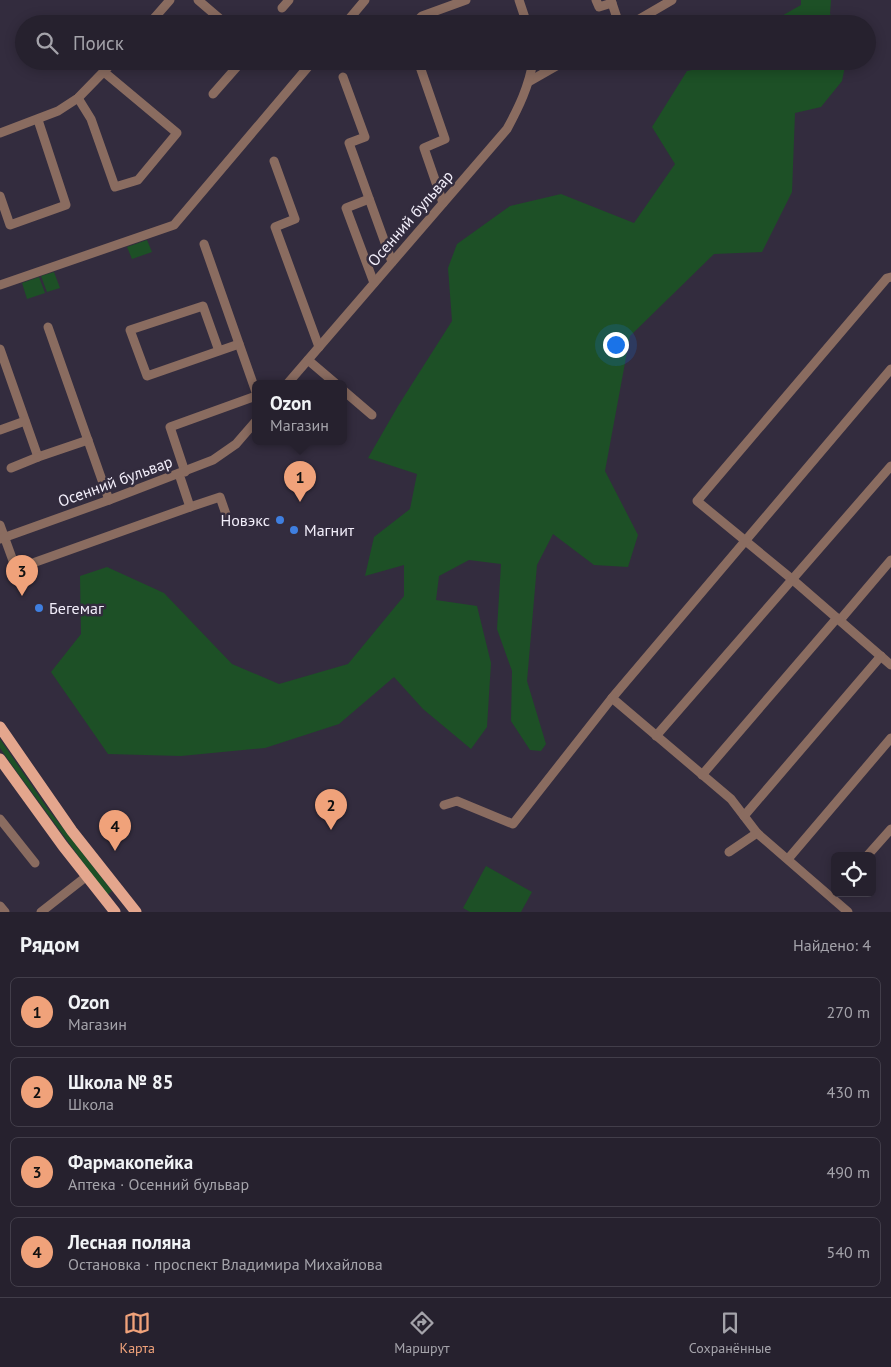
<!DOCTYPE html>
<html lang="ru">
<head>
<meta charset="utf-8">
<style>
  body { margin:0; font-family:"PT Sans",sans-serif; background:#322e3a; color:#f1f3f6 }
  .controls { position:absolute; right:15px; bottom:15px; display:grid; overflow:hidden; border-radius:8px; box-shadow:0 2px 12px #0003 }
  .controls button { width:45px; height:45px; display:grid; place-items:center; padding:0; border:0; border-bottom:1px solid #423e4a; background:#26212e; color:#f1f3f6; font:25px sans-serif }
  .you { position:absolute; left:615px; top:344px; width:18px; height:18px; margin:-12px; border:4px solid #fff; border-radius:50%; background:#1a73e8; box-shadow:0 0 0 8px #1a73e833 }
  .badge { display:grid; place-items:center; width:32px; height:32px; border-radius:50%; background:#f0a27a; color:#111; font-size:16px; font-weight:700 }
  .pin { position:absolute; translate:-50% -41px; filter:drop-shadow(0 1px 2px #0008) }
  .pin::after { content:''; position:absolute; top:26px; width:18px; height:15px; background:inherit; clip-path:polygon(0 0,100% 0,50% 100%) }
  .popup { position:absolute; left:252px; top:380px; width:95px; height:65px; box-sizing:border-box; display:grid; place-content:center; border-radius:8px; background:#26212e; filter:drop-shadow(0 1px 4px #0005); font-size:16px; white-space:nowrap; color:#a4a3aa }
  .popup b { font-size:19px; color:#f1f3f6 }
  .popup::after { content:''; position:absolute; left:50%; top:100%; margin-left:-10px; border:10px solid transparent; border-top-color:#26212e }
  .list { margin:0; padding:0; list-style:none }
  h2 { display:flex; justify-content:space-between; align-items:center; height:65px; margin:0; padding:0 20px; font-size:21px }
  h2 small { font-size:16px; font-weight:400; color:#a4a3aa }
  .list li { display:grid; grid-template-columns:32px 1fr auto; gap:15px; align-items:center; box-sizing:border-box; height:70px; margin:0 10px 10px; padding:0 10px; border:1px solid #423e4a; border-radius:8px }
  .list b { display:block; font-size:19px; white-space:nowrap }
  .list p { margin:0; font-size:16px; white-space:nowrap; color:#a4a3aa }
  .list em { font-size:16px; font-style:normal; color:#a4a3aa }
  .icon { flex:none; width:28px; height:28px; fill:none; stroke:currentColor; stroke-width:2; stroke-linecap:round; stroke-linejoin:round }
  .map { position:relative; flex:none; width:891px; height:912px; overflow:hidden }
  .search { position:absolute; background:#26212e; box-shadow:0 2px 12px #0003; left:15px; right:15px; top:15px; height:55px; display:flex; align-items:center; gap:12px; box-sizing:border-box; padding:0 18px; border-radius:28px; color:#a4a3aa; font-size:19px }
  .sheet { height:385px; background:#26212e }
  nav { display:flex; justify-content:space-around; align-items:center; box-sizing:border-box; height:70px; border-top:1px solid #423e4a; background:#26212e; font-size:14px; color:#a4a3aa }
  nav a { display:grid; justify-items:center; gap:2px }
  nav .on { color:#f0a27a }
  .map>svg:first-child { display:block }
  .green { fill:#1d5026 }
  .lines { fill:none; stroke-linecap:round; stroke-linejoin:round }
  .minor { stroke:#8a6c60; stroke-width:9 }
  .major { stroke:#e4a68d; stroke-width:11 }
  .shop-dot { fill:#3f7fe0; stroke:#332c3e; stroke-width:2 }
  .labels { text-anchor:middle; dominant-baseline:central; stroke-width:5; stroke-linejoin:round; paint-order:stroke }
  .street-label { font-size:16px; fill:#f2eefa; stroke:#332c3e }
  .poi-label { font-size:16px; fill:#f2eefa; stroke:#332c3e; text-anchor:start }
</style>
</head>
<body>
<div class="map">
<svg width="891" height="912" viewBox="0 0 891 912">
  <rect width="100%" height="100%" fill="#332c3e"/>
  <g class="green">
    <polygon points="801,0 831,0 830,14 840,24 778,24 778,18 801,5"/>
    <polygon points="736,61 846,61 842,81 821,107 795,113 792,192 762,252 714,254 630,336 605,471 638,535 628,567 594,565 553,534 537,565 527,681 546,744 541,751 530,750 511,721 512,671 497,629 501,564 469,560 439,576 436,600 477,606 491,663 487,727 471,749 423,709 394,677 339,724 265,748 181,756 108,754 51,672 81,634 80,576 107,567 164,593 232,664 279,684 348,664 404,596 404,565 365,576 374,537 410,509 417,474 368,458 398,406 452,321 448,268 457,244 510,206 561,194 634,223 675,164 652,127 687,71"/>
    <polygon points="147,240 152,252 132,259 127,247"/>
    <polygon points="54,272 60,288 47,292 41,276"/>
    <polygon points="39,277 45,293 27,299 22,283"/>
    <polygon points="0,739 48,809 112,891 107,895 14,768 0,748"/>
    <polygon points="486,866 532,892 521,912 470,912 463,908"/>
  </g>
  <g class="lines">
    <g class="minor">
      <polyline points="198,0 226,24"/>
      <polyline points="519,0 527,24"/>
      <polyline points="596,0 599,7 612,3"/>
      <polyline points="611,0 619,24"/>
      <polyline points="282,8 289,0"/>
      <polyline points="149,24 170,0"/>
      <polyline points="345,24 365,0"/>
      <polyline points="414,24 422,16 466,0"/>
      <polyline points="631,24 672,0"/>
      <polyline points="418,61 445,139 424,148 443,203"/>
      <polyline points="343,77 365,137 349,143 392,262"/>
      <polyline points="530,81 565,61"/>
      <polyline points="213,94 242,61"/>
      <polyline points="78,98 91,119 115,187 138,180 177,133 104,72"/>
      <polyline points="0,133 58,111 78,98 114,61"/>
      <polyline points="274,161 295,219 275,227 319,347"/>
      <polyline points="0,196 10,225 66,205 38,120"/>
      <polyline points="369,199 346,208 374,283"/>
      <polyline points="204,244 256,392"/>
      <polyline points="891,277 887,278 697,501 793,580 891,665"/>
      <polyline points="0,285 174,225 313,61"/>
      <polyline points="48,327 109,500"/>
      <polyline points="0,349 38,457 88,440"/>
      <polyline points="219,351 203,306 130,330 147,376 239,344"/>
      <polyline points="308,360 335,383"/>
      <path d="M288 383 507 129C519 107 529 86 533 61"/>
      <polyline points="344,391 372,415"/>
      <polyline points="0,430 25,421"/>
      <polyline points="11,468 38,457"/>
      <polyline points="185,472 170,427 256,396"/>
      <polyline points="190,507 220,497 228,520"/>
      <polyline points="0,525 16,569 190,507 179,474"/>
      <polyline points="0,539 109,500 213,460 236,444 256,421"/>
      <polyline points="840,620 891,560"/>
      <polyline points="612,698 891,369"/>
      <polyline points="656,736 891,466"/>
      <polyline points="702,775 837,618"/>
      <polyline points="444,805 457,801 513,824 612,698 731,799 757,833"/>
      <polyline points="744,816 881,656"/>
      <polyline points="0,819 35,863"/>
      <polyline points="729,852 757,833 848,912"/>
      <polyline points="867,856 891,829"/>
      <polyline points="788,859 891,738"/>
      <polyline points="0,906 5,912"/>
      <polyline points="41,912 87,876"/>
    </g>
    <g class="major">
      <polyline points="0,727 72,831 136,912"/>
      <polyline points="0,759 63,846 115,912"/>
    </g>
  </g>
  <g class="shop-dot">
    <circle cx="280" cy="520" r="5"/>
    <circle cx="294" cy="530" r="5"/>
    <circle cx="39" cy="608" r="5"/>
  </g>
  <g class="labels">
    <g class="street-label">
      <text transform="translate(410 218) rotate(-49)">Осенний бульвар</text>
      <text transform="translate(115 481) rotate(-20)">Осенний бульвар</text>
    </g>
    <g class="poi-label">
      <text x="270" y="520" text-anchor="end">Новэкс</text>
      <text x="304" y="530">Магнит</text>
      <text x="49" y="608">Бегемаг</text>
    </g>
  </g>
</svg>
<div class="controls">
<button><svg class="icon" aria-label="locate" viewBox="0 0 24 24"><circle cx="12" cy="12" r="6"/><path d="M12 2v4M12 18v4M2 12h4M18 12h4"/></svg></button>
</div>
<div class="you"></div>
<div class="pin badge" style="left:300px;top:502px">1</div>
<div class="popup"><b>Ozon</b>Магазин</div>
<div class="pin badge" style="left:331px;top:830px">2</div>
<div class="pin badge" style="left:22px;top:596px">3</div>
<div class="pin badge" style="left:115px;top:851px">4</div>
<div class="search"><svg class="icon" aria-label="search" viewBox="0 0 24 24"><circle cx="10" cy="10" r="6"/><path d="M15 15l6 6"/></svg>Поиск</div>
</div>
<section class="sheet">
<h2>Рядом<small>Найдено: 4</small></h2>
<ul class="list">
<li><span class="badge">1</span><div><b>Ozon</b><p>Магазин</p></div><em>270 m</em></li>
<li><span class="badge">2</span><div><b>Школа № 85</b><p>Школа</p></div><em>430 m</em></li>
<li><span class="badge">3</span><div><b>Фармакопейка</b><p>Аптека · Осенний бульвар</p></div><em>490 m</em></li>
<li><span class="badge">4</span><div><b>Лесная поляна</b><p>Остановка · проспект Владимира Михайлова</p></div><em>540 m</em></li>
</ul>
</section>
<nav>
<a class="on"><svg class="icon" aria-label="map" viewBox="0 0 24 24"><path d="M3 6l6-2 6 2 6-2v14l-6 2-6-2-6 2zM9 4v14M15 6v14"/></svg>Карта</a>
<a><svg class="icon" aria-label="directions" viewBox="0 0 24 24"><path d="M12 3l9 9-9 9-9-9zM9 14v-3h6M13 9l2 2-2 2"/></svg>Маршрут</a>
<a><svg class="icon" aria-label="saved" viewBox="0 0 24 24"><path d="M7 4h10v16l-5-4-5 4z"/></svg>Сохранённые</a>
</nav>
</body>
</html>
